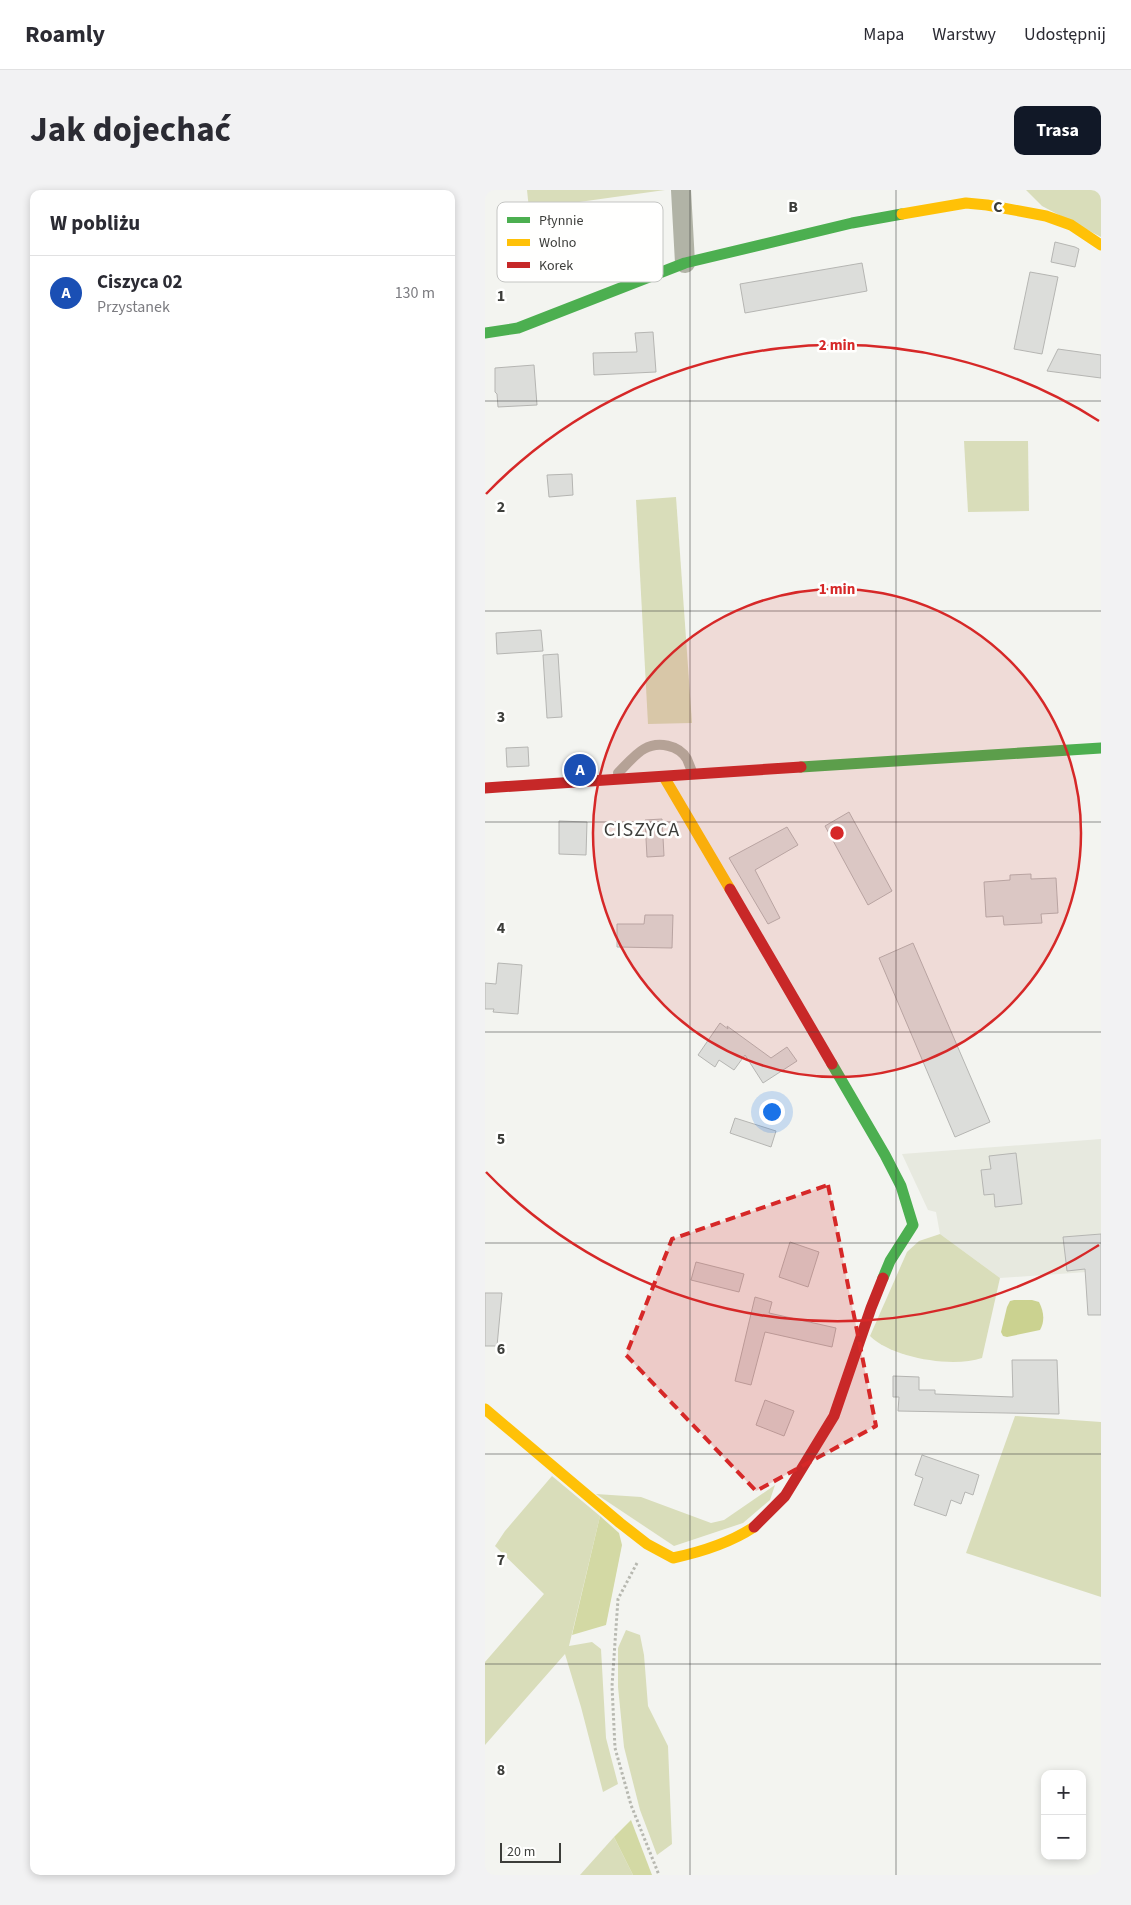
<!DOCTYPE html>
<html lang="pl">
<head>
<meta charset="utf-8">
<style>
  body { margin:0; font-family:"Source Sans 3",sans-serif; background:#f2f2f3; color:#2b2b33 }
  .controls { position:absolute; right:15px; bottom:15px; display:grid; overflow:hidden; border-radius:10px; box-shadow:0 2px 8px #0003 }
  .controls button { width:45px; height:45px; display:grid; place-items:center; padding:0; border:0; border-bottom:1px solid #e1e1e2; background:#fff; color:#2b2b33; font:25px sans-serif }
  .scale { position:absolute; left:15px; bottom:12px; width:61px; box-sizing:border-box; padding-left:5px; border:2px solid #3c3d3a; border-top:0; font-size:14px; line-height:18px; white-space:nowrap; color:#3c3d3a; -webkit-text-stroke:4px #fffffe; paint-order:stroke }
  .you { position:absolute; left:286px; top:921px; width:18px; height:18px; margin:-12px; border:4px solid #fff; border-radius:50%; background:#1a73e8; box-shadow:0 0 0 8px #1a73e833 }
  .badge { display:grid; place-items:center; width:32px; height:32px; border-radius:50%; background:#111827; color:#fff; font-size:16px; font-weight:700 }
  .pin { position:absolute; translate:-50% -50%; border:2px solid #fff; box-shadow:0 1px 5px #0006 }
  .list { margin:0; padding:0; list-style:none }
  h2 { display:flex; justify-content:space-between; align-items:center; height:65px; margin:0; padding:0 20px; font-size:21px }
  h2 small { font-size:16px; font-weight:400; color:#7c7c81 }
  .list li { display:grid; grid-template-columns:32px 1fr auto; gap:15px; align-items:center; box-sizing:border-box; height:75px; padding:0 20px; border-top:1px solid #e1e1e2 }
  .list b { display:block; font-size:19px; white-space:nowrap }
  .list p { margin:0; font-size:16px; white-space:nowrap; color:#7c7c81 }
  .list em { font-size:16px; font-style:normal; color:#7c7c81 }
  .map { position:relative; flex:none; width:616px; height:1685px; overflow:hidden; border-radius:10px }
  header { display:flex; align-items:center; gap:30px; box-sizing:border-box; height:70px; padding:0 25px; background:#fff; border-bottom:1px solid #e1e1e2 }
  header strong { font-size:24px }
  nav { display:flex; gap:28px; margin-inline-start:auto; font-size:18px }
  .intro { display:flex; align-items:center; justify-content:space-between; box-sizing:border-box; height:120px; padding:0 30px }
  h1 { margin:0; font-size:35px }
  .button { padding:12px 22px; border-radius:10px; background:#111827; color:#fff; font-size:18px; font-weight:700 }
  main { display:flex; gap:30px; padding:0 30px }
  aside { flex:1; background:#fff; border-radius:10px; box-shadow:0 2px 8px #0003 }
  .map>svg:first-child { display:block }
  .built { fill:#e7e9df }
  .green { fill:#d9ddba }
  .forest { fill:#d3d9a4 }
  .water { fill:#cbd290 }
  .building { fill:#dcddda; stroke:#b5b5b2 }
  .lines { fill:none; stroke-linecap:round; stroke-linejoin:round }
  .path { stroke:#b7b8b0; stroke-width:3; stroke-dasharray:2.5 2.5; stroke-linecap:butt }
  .lane { stroke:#b1b3a6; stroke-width:10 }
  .street { stroke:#b1b3a6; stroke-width:20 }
  .fast { stroke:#4caf50; stroke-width:11 }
  .slow { stroke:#ffc107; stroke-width:11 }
  .jam { stroke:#c62828; stroke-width:11 }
  .marked { fill:#d62828; fill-opacity:0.2; stroke:#d62828; stroke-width:4; stroke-dasharray:10 6; stroke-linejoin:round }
  .grid { fill:none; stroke:#3c3d3a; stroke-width:1; stroke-opacity:0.55 }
  .ring { fill:none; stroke:#d62828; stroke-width:2.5 }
  .labels { text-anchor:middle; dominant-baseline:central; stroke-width:5; stroke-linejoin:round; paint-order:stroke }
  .quarter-label { font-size:20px; letter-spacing:1px; fill:#3c3d3a; stroke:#fffffe }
  .key { fill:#fffffe; stroke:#c4c5c3; stroke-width:1 }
  .key-label { font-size:14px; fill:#3c3d3a }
  .grid-label { font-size:16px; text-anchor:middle; font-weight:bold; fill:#3c3d3a; stroke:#fffffe; stroke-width:5; stroke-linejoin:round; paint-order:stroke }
  .centre { fill:#d62828; stroke:#fffffe; stroke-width:2.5 }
  .ring-label { font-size:15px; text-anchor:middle; font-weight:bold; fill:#d62828; stroke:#fffffe; stroke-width:5; stroke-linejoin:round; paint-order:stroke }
</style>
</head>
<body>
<header>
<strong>Roamly</strong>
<nav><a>Mapa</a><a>Warstwy</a><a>Udostępnij</a></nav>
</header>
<div class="intro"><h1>Jak dojechać</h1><a class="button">Trasa</a></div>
<main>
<aside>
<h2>W pobliżu<small></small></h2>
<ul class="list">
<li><span class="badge" style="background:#1a4fb4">A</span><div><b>Ciszyca 02</b><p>Przystanek</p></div><em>130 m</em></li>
</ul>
</aside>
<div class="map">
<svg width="616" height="1685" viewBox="0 0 616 1685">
  <rect width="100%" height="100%" fill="#f3f4f0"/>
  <polygon class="built" points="616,949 616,1081 515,1088 455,1044 451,1022 443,1020 417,964"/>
  <g class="green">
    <polygon points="42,0 180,0 44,19"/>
    <polygon points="541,0 616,0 616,47 557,16"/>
    <polygon points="479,251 543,251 544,321 483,322"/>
    <polygon points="191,307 207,533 163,534 151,310"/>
    <path d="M455 1044 515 1088 497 1168C467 1178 407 1168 385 1146L422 1062 434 1051Z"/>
    <polygon points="530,1226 616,1232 616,1407 481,1363"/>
    <polygon points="67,1286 115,1326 84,1456 107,1452 116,1459 121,1548 133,1594 118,1602 96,1517 80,1464 0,1555 0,1472 59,1404 10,1356 20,1341"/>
    <polygon points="290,1295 285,1310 258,1333 189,1356 111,1304 156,1307 226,1333 239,1330"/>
    <polygon points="141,1440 155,1445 159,1465 163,1516 183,1556 187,1654 172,1665 155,1620 139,1557 133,1497 133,1458"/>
    <polygon points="129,1647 148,1685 95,1685"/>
  </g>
  <g class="forest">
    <polygon points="115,1326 134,1343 137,1355 121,1435 87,1445"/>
    <polygon points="146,1630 167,1685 148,1685 129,1647"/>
  </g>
  <path class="water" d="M529 1110H547L554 1112C559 1122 560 1131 555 1140L522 1147 518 1146 516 1142 522 1117 525 1111Z"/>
  <g class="building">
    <polygon points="570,52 590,57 594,59 590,77 566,72"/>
    <polygon points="377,73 382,101 260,123 255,94"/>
    <polygon points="545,82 573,87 557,164 529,159"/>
    <polygon points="168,142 171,182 109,185 108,163 152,162 150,143"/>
    <polygon points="573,159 616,165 616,188 562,181"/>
    <polygon points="49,175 52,215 13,217 12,204 10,202 10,178"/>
    <polygon points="87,284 88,305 64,307 62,285"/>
    <polygon points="56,440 58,461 12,464 11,443"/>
    <polygon points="73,464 77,527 62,528 58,465"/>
    <polygon points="43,557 44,576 22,577 21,558"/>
    <polygon points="364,622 407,701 383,715 340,636"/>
    <polygon points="177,629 179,666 162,667 160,630"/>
    <polygon points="74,631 102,632 101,665 74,664"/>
    <polygon points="302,637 313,655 270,680 295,728 283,734 244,668"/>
    <polygon points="546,684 546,689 571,688 573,723 556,724 557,733 519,735 518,726 501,727 499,692 525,690 525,685"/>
    <polygon points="160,725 188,725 187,758 132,757 132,734 159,734"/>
    <polygon points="428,753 505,932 470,947 394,768"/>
    <polygon points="13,773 37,775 33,824 8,822 9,819 0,819 0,793 11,794"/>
    <polygon points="235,833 243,839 242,836 286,868 302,857 312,871 278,893 260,865 249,880 234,870 230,877 213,865"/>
    <polygon points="250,928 291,941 286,957 245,943"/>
    <polygon points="531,963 537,1014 510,1017 509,1004 499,1005 496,980 506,979 504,966"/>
    <polygon points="616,1044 616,1125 603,1125 600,1079 582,1081 578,1047"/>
    <polygon points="305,1052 334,1062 323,1097 294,1087"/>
    <polygon points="211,1072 259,1084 254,1102 206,1090"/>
    <polygon points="0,1103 17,1103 12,1156 0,1156"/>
    <polygon points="270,1107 287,1112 284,1123 351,1138 347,1157 280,1142 266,1195 250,1191"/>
    <polygon points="527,1170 572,1170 574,1224 413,1221 414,1207 408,1207 408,1186 434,1187 434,1200 450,1200 450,1204 528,1207"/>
    <polygon points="280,1210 309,1221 299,1246 271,1235"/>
    <polygon points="437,1265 494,1285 488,1305 480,1302 476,1314 466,1310 461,1326 429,1315 438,1288 430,1285"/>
  </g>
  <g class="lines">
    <polyline class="path" points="152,1373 133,1409 127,1496 130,1558 146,1615 174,1685"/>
    <path class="lane" d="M133 583C141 575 150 564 159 559 173 551 194 555 202 569 204 574 206 579 208 584"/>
    <polyline class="street" points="196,0 200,73"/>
    <g class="fast">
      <polyline points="0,143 33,138 200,73 367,33 417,24"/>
      <polyline points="316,577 616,558"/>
      <polyline points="347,874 400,965 416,996 428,1035 405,1071 398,1088"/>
    </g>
    <g class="slow">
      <polyline points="417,24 481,13 502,15 561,26 586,35 616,55"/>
      <polyline points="179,587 245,699"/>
      <path d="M0 1219 135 1333 162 1354 188 1368C216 1362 245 1353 269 1337"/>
    </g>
    <g class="jam">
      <polyline points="0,598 316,577"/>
      <polyline points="245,699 347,874"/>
      <polyline points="269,1337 300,1306 349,1226 386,1118 398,1088"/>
    </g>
  </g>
  <path class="marked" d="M343 995 391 1236 271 1301 141 1165 187 1049Z"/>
  <path class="grid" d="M205 0V1685M411 0V1685M0 211H616M0 421H616M0 632H616M0 842H616M0 1053H616M0 1264H616M0 1474H616"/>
  <circle cx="352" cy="643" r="244" fill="#d62828" fill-opacity=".12"/>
  <g class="ring">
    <circle cx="352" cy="643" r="244"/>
    <path d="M614 1055A488 488 0 0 1 1 982M1 304A488 488 0 0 1 614 231"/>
  </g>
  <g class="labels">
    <g class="quarter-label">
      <text x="157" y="640">CISZYCA</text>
    </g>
  </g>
  <rect x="12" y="12" width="166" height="80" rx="8" class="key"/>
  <rect x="22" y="27" width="23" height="6" fill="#4caf50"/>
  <rect x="22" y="49" width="23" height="7" fill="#ffc107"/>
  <rect x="22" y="72" width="23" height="6" fill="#c62828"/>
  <g class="key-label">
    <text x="54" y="35">Płynnie</text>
    <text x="54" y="57">Wolno</text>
    <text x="54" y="80">Korek</text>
  </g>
  <g class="grid-label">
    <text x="308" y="22">B</text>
    <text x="513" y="22">C</text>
    <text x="16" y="111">1</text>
    <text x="16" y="322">2</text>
    <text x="16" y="532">3</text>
    <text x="16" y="743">4</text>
    <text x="16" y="954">5</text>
    <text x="16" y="1164">6</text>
    <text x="16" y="1375">7</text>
    <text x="16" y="1585">8</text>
  </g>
  <circle cx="352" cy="643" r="8" class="centre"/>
  <g class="ring-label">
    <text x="352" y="160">2 min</text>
    <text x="352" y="404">1 min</text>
  </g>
</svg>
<div class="controls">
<button>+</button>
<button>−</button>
</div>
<div class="scale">20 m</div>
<div class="you"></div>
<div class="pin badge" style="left:95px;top:580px;background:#1a4fb4">A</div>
</div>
</main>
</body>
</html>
